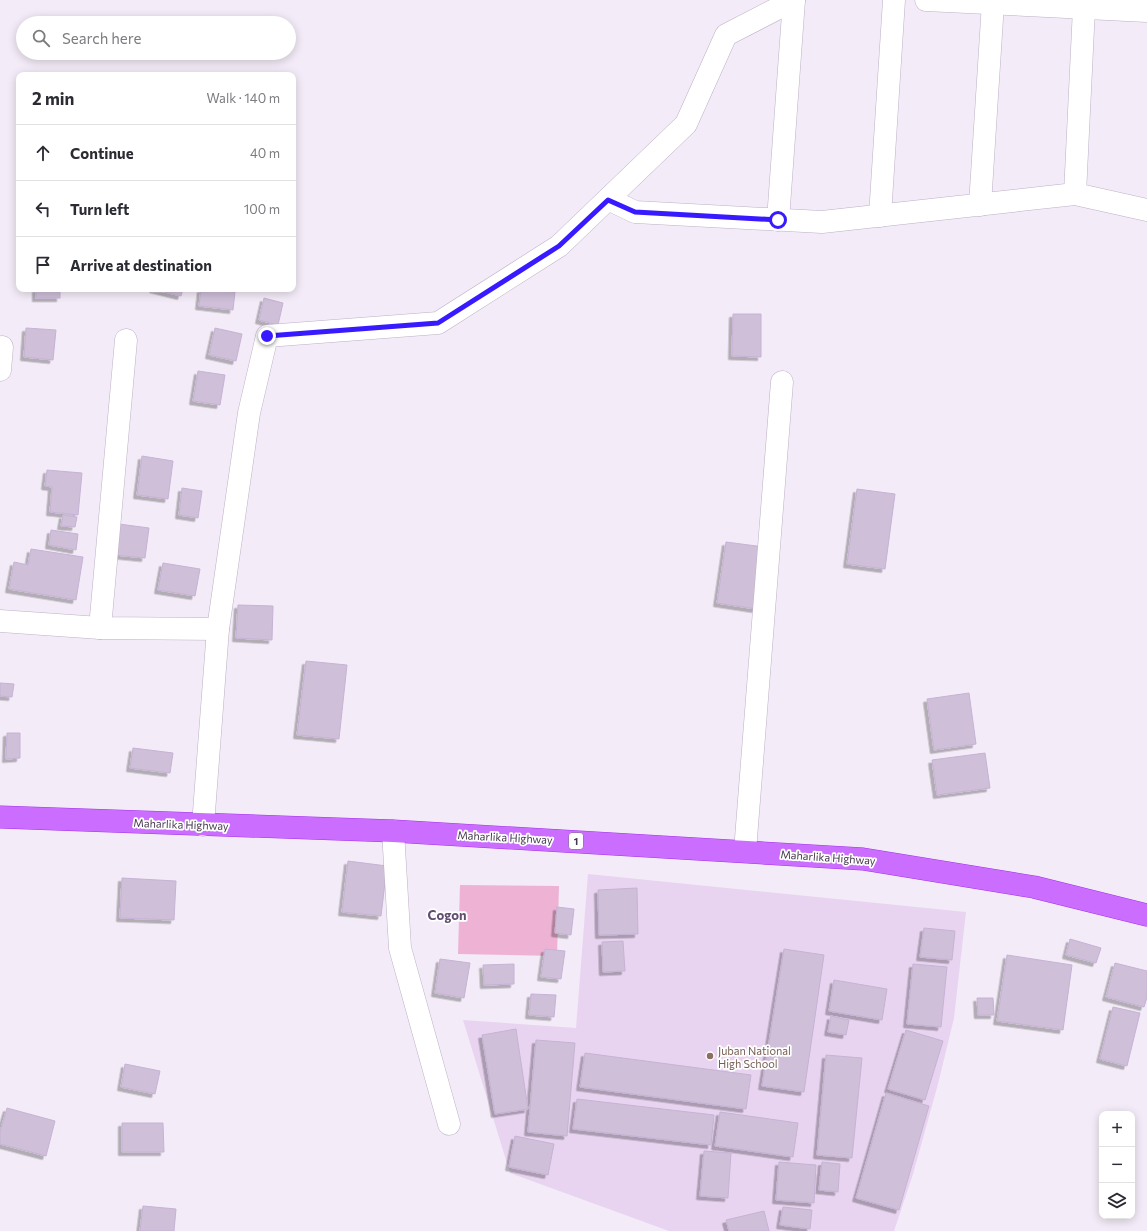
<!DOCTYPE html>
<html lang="en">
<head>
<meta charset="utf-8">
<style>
  body { margin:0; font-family:Commissioner,sans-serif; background:#f2f2f3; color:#2b2b33 }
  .controls { position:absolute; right:12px; bottom:12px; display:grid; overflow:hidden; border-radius:8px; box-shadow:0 2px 10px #0003 }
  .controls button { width:36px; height:36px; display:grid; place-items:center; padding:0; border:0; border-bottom:1px solid #e1e1e2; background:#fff; color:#2b2b33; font:20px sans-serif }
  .stop { position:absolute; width:12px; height:12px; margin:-9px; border:3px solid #371aff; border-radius:50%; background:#fff }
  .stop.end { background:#371aff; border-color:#fff; box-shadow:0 1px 4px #0008 }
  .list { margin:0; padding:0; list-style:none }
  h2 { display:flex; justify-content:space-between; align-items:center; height:52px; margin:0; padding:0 16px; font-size:17px }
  h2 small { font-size:13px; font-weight:400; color:#7c7c81 }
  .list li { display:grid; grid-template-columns:26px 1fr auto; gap:12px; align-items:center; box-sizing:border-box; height:56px; padding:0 16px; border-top:1px solid #e1e1e2 }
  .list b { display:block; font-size:15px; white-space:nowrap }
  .list em { font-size:13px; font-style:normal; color:#7c7c81 }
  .icon { flex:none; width:22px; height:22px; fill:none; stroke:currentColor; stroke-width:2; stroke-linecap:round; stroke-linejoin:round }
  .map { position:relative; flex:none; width:1147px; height:1231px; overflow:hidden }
  .search { position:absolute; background:#fff; box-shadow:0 2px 10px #0003; left:16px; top:16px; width:280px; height:44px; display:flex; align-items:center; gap:10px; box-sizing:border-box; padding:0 14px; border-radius:22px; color:#7c7c81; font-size:15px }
  .panel { position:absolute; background:#fff; box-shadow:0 2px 10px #0003; left:16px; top:72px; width:280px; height:220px; border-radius:8px }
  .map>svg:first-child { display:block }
  .education { fill:#e8d4f0 }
  .green { fill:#edb2d4 }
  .building { fill:#cfbfd9; stroke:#c6b2d5; filter:url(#shadow) }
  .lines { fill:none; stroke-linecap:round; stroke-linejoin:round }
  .minor-casing { stroke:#beb0c6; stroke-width:23 }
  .highway-casing { stroke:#a232ea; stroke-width:23 }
  .minor { stroke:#fff; stroke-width:22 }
  .highway { stroke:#cb6eff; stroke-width:22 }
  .route { stroke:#371aff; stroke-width:5 }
  .education-dot { fill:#8d6e63; stroke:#fff; stroke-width:1.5 }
  .labels { text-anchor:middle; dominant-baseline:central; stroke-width:3.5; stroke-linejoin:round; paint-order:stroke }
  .shield { fill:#fff; stroke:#7c7482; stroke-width:1 }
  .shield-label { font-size:10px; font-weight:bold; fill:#44384c }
  .street-label { font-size:11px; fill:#44384c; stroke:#fff }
  .education-label { font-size:11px; fill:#785e54; stroke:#fff; text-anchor:start }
  .quarter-label { font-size:13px; font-weight:bold; fill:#614e70; stroke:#fff }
</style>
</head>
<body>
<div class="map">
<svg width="1147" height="1231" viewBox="0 0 1147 1231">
  <defs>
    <filter id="shadow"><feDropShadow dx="-3.5" dy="3.5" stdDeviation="0" flood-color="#0004"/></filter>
  </defs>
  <rect width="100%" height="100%" fill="#f3ebf7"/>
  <polygon class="education" points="588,874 966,912 954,1018 938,1084 913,1174 894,1231 669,1231 510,1173 463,1020 576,1028"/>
  <polygon class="green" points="460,885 559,886 557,956 458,954"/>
  <g class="building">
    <rect x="36" y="289" width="24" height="9"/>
    <polygon points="153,289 183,289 181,296"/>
    <polygon points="201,289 235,292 233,310 199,306"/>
    <polygon points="264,298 283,303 278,325 259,320"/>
    <polygon points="733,314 761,314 761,357 732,356"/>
    <polygon points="26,328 56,330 53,360 24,357"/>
    <polygon points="215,328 242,334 236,361 209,355"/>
    <polygon points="198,371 225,375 220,405 193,401"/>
    <polygon points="142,456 173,461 168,499 137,495"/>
    <polygon points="47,470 82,473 78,515 50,512 52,487 45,486"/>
    <polygon points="182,488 202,491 198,518 179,515"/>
    <polygon points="857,489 895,494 885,569 847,564"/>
    <polygon points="63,515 77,517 75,527 61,526"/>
    <polygon points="119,524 149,528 145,558 115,555"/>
    <polygon points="51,530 78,534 76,550 49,545"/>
    <polygon points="726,542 764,547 756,609 717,603"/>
    <polygon points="31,549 83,557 76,600 9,589 14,562 28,565"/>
    <polygon points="163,563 200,569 195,596 158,590"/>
    <polygon points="238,605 273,606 272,640 236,638"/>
    <polygon points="306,661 347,665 339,739 297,735"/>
    <polygon points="0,683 14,684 12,697 0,696"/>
    <polygon points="969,693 976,744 934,750 927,699"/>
    <polygon points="7,733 20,733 20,758 6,759"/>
    <polygon points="133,748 173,753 170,773 130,768"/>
    <polygon points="985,753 990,788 937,795 932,760"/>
    <polygon points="348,861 387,866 381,916 342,912"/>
    <polygon points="122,878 176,881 174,920 120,918"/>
    <polygon points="637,888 638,934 599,935 598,890"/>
    <polygon points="557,907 574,909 571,935 555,933"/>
    <polygon points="924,928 955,931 952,960 920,957"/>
    <polygon points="1070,939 1101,948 1096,963 1066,955"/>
    <polygon points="623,941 625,971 603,972 602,942"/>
    <polygon points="545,949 565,951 561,979 541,977"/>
    <polygon points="784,949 824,955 804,1092 762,1086"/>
    <polygon points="1007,955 1072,965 1063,1030 997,1021"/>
    <polygon points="440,959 470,963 464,998 435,993"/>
    <polygon points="1115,963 1147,971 1147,997 1144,1007 1106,997"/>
    <polygon points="514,964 514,984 484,985 483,965"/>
    <polygon points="913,964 947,967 941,1027 907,1024"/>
    <polygon points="834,980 887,989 882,1020 829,1011"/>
    <polygon points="531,994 556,995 554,1017 529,1015"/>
    <polygon points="977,998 993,998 994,1015 978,1015"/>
    <polygon points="1113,1007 1140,1013 1127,1066 1100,1059"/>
    <polygon points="831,1016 849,1020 846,1035 828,1032"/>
    <polygon points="516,1029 528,1109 495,1114 482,1035"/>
    <polygon points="906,1030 943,1041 925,1100 888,1089"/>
    <polygon points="536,1040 575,1043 567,1136 528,1132"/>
    <polygon points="585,1053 751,1075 746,1109 580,1087"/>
    <polygon points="826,1055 862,1058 852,1158 817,1155"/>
    <polygon points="125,1064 160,1071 155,1094 121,1087"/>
    <polygon points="886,1093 929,1106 899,1210 856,1198"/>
    <polygon points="577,1099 714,1115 711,1145 573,1129"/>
    <polygon points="7,1108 55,1121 46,1156 0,1144 0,1132"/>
    <polygon points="720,1112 798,1123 793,1157 715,1146"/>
    <polygon points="122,1123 163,1123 164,1152 122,1152"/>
    <polygon points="515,1136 554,1144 548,1175 509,1167"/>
    <polygon points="704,1151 731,1153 728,1198 700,1196"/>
    <polygon points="779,1162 816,1165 814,1203 776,1200"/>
    <polygon points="822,1162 840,1164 838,1192 819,1190"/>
    <polygon points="143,1206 176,1209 174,1231 140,1231"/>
    <polygon points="783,1207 812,1210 810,1229 780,1225"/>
    <polygon points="764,1211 769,1231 729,1231 726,1220"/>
  </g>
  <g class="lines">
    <defs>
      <g id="minor">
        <polyline points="926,0 1147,11"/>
        <polyline points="1075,194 1084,8"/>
        <polyline points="608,199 635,212 822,222 1075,194 1147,210"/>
        <polyline points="980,205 993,3"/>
        <polyline points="880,216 894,0"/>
        <polyline points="778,220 794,0"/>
        <polyline points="0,370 2,347"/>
        <polyline points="0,621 100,628 218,629"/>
        <polyline points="100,628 126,340"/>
        <polyline points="203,825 218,629 249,413 267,336 438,323 559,246 686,124 726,35 794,0"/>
        <polyline points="393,831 400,948 449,1124"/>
        <polyline points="745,851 782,382"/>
      </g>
      <polyline id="highway" points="0,817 393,831 863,859 1034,887 1147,915"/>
    </defs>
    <use href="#minor" class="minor-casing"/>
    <use href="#highway" class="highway-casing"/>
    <use href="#minor" class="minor"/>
    <use href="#highway" class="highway"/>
  </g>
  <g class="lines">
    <polyline class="route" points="267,336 438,323 559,246 608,200 635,212 778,220"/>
  </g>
  <circle class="education-dot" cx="710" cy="1056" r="4"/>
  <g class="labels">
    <rect class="shield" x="569" y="833" width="14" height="16" rx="3"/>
    <g class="shield-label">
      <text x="576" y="841">1</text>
    </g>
    <g class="street-label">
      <text transform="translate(181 824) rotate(2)">Maharlika Highway</text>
      <text transform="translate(505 837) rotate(3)">Maharlika Highway</text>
      <text transform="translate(828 857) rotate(4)">Maharlika Highway</text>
    </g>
    <g class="education-label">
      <text x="718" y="1050">Juban National<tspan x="718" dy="13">High School</tspan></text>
    </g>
    <g class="quarter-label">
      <text x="447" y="915">Cogon</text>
    </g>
  </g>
</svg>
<div class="controls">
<button>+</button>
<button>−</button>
<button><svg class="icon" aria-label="layers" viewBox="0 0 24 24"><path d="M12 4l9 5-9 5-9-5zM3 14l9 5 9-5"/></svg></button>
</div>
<div class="stop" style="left:778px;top:220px"></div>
<div class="stop end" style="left:267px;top:336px"></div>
<div class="search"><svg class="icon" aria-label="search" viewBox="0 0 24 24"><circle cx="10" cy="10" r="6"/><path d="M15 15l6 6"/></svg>Search here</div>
<section class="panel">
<h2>2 min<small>Walk · 140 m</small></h2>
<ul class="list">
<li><svg class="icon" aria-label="ahead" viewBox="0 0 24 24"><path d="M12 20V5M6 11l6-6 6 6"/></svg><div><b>Continue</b></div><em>40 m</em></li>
<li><svg class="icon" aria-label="left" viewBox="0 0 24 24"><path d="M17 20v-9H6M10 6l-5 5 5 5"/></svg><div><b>Turn left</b></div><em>100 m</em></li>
<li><svg class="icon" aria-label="arrive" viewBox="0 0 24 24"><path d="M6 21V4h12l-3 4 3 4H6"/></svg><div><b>Arrive at destination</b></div></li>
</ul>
</section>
</div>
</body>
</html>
